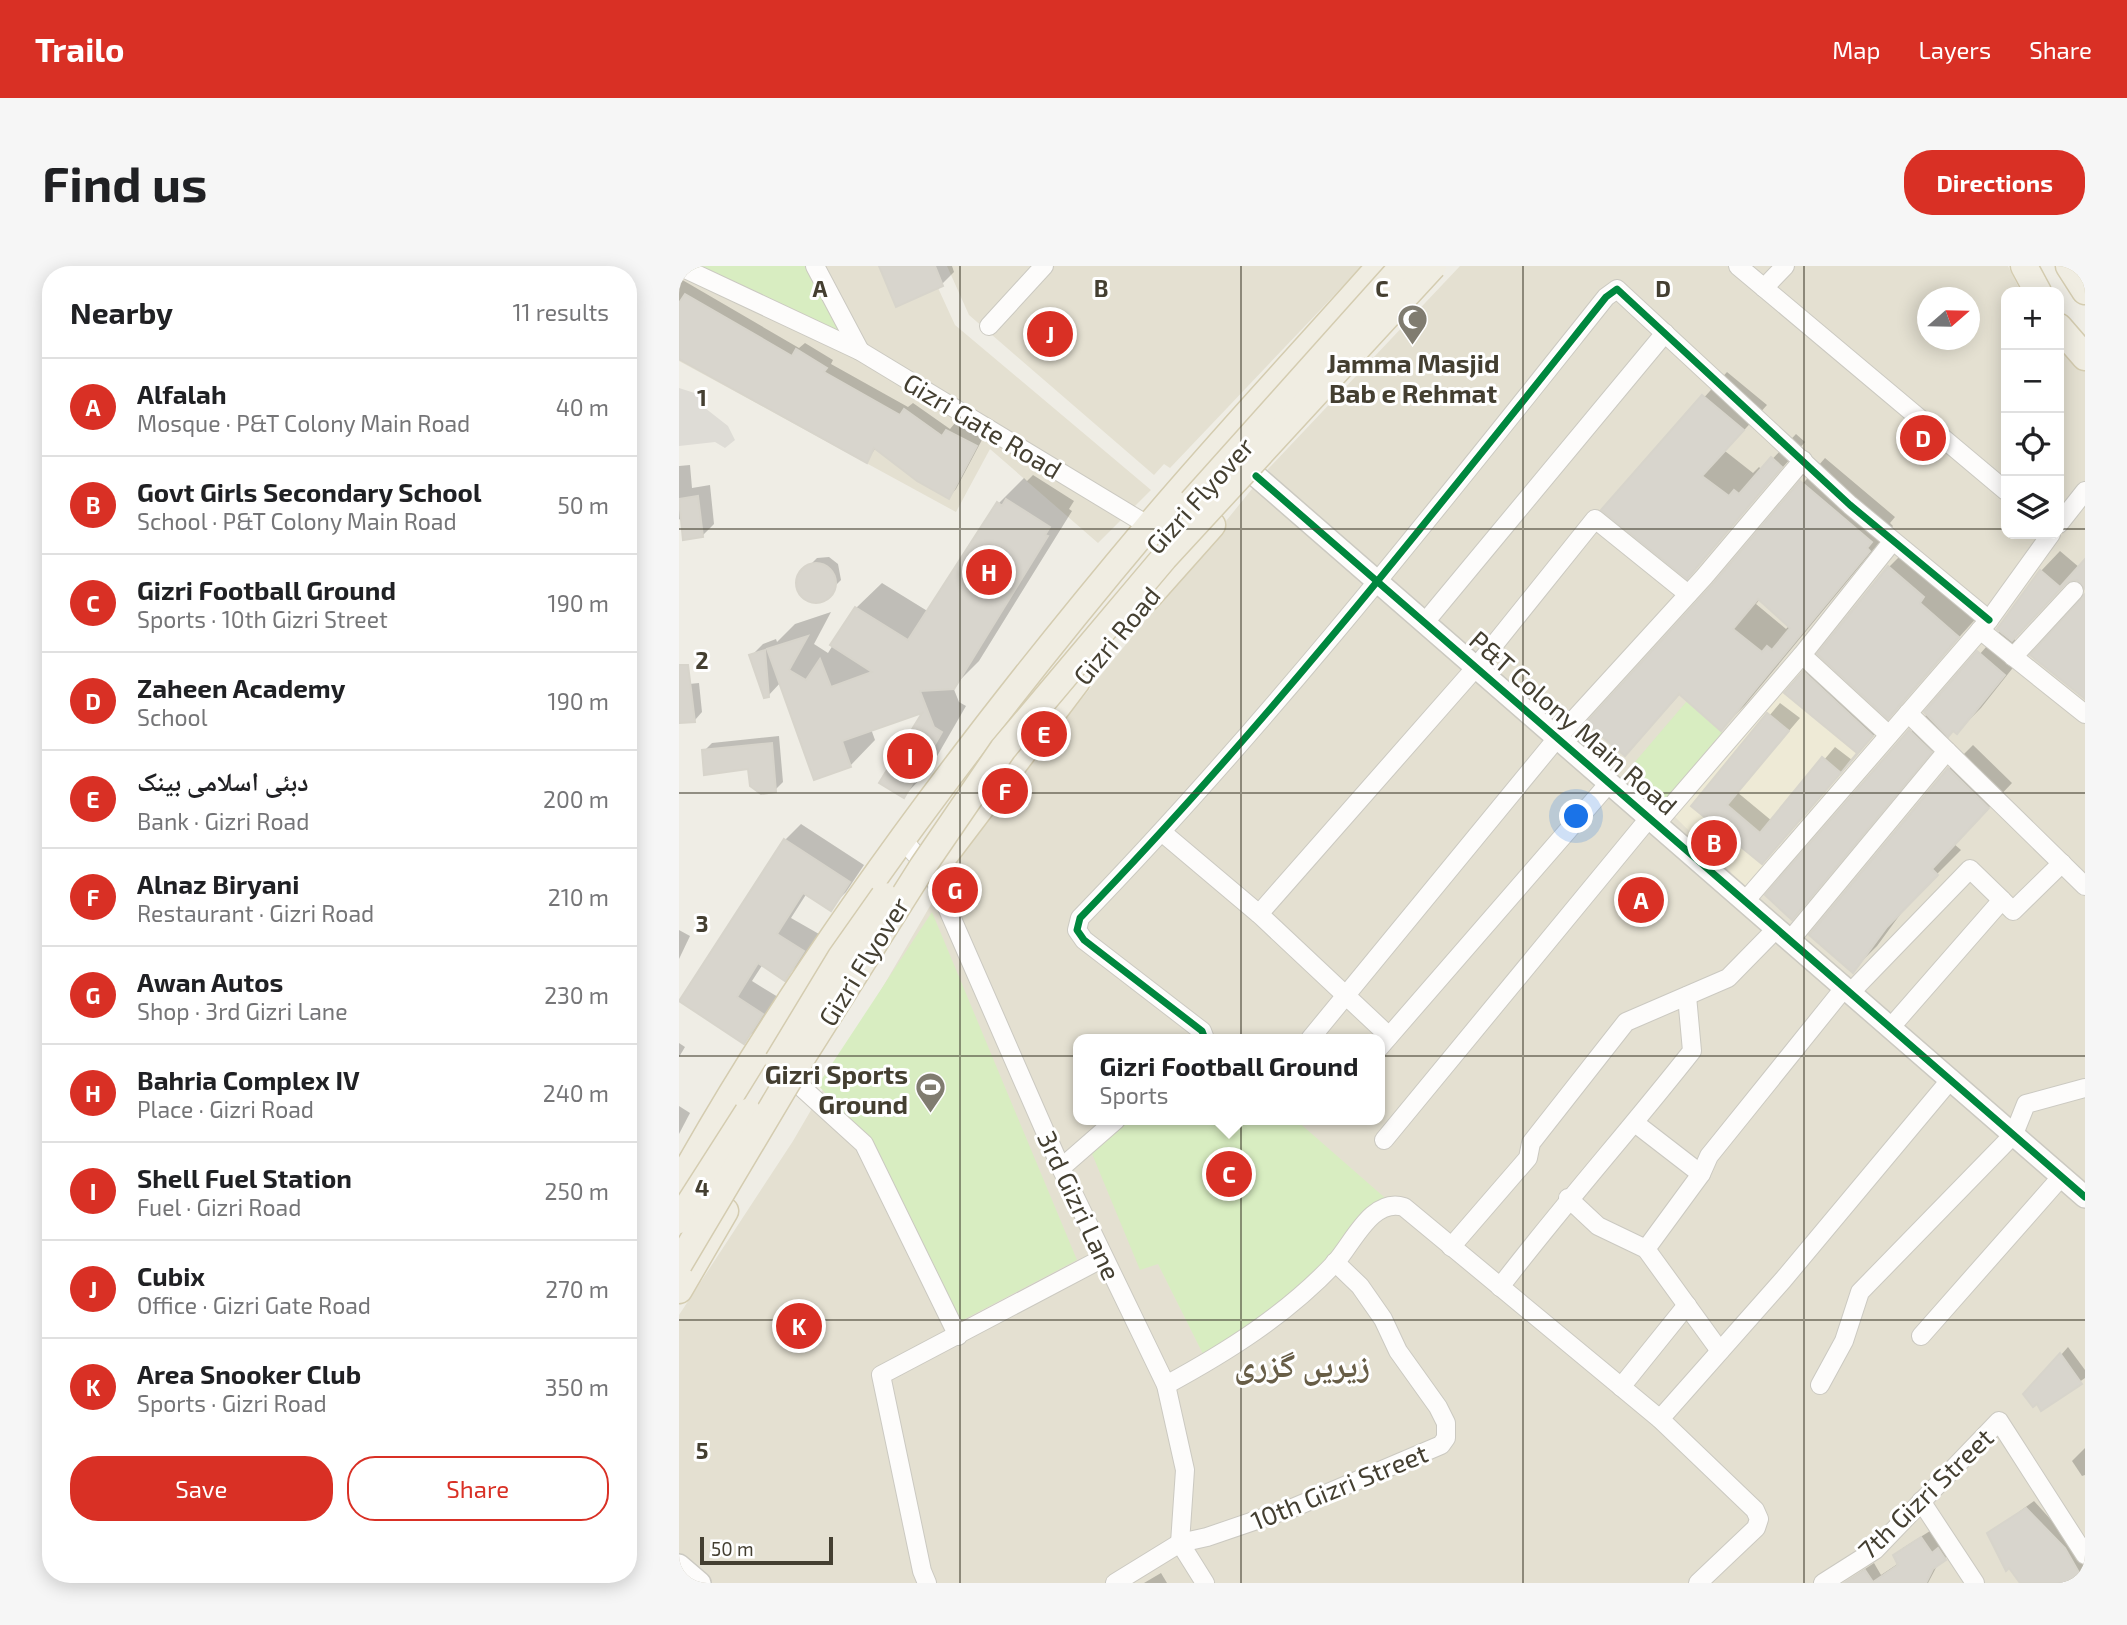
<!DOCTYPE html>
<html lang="en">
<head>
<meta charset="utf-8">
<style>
  body { margin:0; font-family:"Exo 2","Noto Naskh Arabic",sans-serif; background:#f6f6f6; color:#202124 }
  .controls { position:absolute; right:21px; top:21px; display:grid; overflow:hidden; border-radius:14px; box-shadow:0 4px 18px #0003 }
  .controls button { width:63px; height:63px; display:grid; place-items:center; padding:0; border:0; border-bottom:2px solid #e0e0e0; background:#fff; color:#202124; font:35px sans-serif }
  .compass { position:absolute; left:1238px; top:21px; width:63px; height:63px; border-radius:50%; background:#fff; box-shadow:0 4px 18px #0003; rotate:70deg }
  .scale { position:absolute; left:21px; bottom:18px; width:133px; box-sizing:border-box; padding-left:7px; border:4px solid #443f31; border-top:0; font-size:19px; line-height:24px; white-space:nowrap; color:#443f31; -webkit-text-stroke:5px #fff; paint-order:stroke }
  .you { position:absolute; left:898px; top:551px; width:24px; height:24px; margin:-18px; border:5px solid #fff; border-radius:50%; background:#1a73e8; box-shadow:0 0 0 10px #1a73e833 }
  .badge { display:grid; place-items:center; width:46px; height:46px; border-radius:50%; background:#d93025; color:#fff; font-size:23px; font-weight:700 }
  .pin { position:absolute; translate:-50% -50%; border:4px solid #fff; box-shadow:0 2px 7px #0006 }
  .popup { position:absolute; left:394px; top:768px; width:312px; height:91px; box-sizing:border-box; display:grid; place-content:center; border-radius:14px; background:#fff; filter:drop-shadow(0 2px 5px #0005); font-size:23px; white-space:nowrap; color:#757577 }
  .popup b { font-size:26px; color:#202124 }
  .popup::after { content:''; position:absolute; left:50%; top:100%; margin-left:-14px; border:14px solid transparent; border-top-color:#fff }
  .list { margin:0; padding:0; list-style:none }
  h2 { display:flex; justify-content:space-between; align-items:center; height:91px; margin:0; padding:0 28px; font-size:30px }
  h2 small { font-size:23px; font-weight:400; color:#757577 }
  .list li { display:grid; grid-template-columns:46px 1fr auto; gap:21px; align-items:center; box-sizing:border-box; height:98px; padding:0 28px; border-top:2px solid #e0e0e0 }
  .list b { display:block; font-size:26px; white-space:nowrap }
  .list p { margin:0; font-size:23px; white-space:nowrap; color:#757577 }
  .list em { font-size:23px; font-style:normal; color:#757577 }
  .actions { display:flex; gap:14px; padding:21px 28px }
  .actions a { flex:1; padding:16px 0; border:2px solid #d93025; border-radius:28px; text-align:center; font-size:24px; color:#d93025 }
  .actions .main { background:#d93025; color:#fff }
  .icon { flex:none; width:38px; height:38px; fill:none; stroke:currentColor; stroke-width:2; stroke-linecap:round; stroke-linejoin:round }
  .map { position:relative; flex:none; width:1406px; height:1317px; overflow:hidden; border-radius:28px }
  header { display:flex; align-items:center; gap:42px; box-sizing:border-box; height:98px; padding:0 35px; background:#d93025; color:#fff }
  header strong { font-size:33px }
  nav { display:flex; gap:38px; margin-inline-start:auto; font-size:24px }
  .intro { display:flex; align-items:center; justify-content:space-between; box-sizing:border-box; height:168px; padding:0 42px }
  h1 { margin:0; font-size:49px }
  .button { padding:18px 32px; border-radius:28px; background:#d93025; color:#fff; font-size:24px; font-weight:700 }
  main { display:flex; gap:42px; padding:0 42px }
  aside { flex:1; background:#fff; border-radius:28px; box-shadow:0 4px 18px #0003 }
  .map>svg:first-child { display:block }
  .residential { fill:#e4e0d1; fill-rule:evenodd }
  .education { fill:#eeead6 }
  .green { fill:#d8edc1 }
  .parking { fill:#dedcd6 }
  .shadow { fill:#0003; fill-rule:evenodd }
  .building { fill:#d8d5cd; stroke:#d7d4cb; stroke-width:2; fill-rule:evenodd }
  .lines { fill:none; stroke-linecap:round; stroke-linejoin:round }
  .minor-casing { stroke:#cbc9c1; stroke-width:20 }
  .tertiary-casing { stroke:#cbc9c1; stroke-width:24 }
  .primary-casing { stroke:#d4ccb0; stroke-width:29 }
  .minor { stroke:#fdfcfb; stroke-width:18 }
  .tertiary { stroke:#fdfcfb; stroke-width:21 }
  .primary { stroke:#f0ede2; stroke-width:26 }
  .primary-bridge-casing { stroke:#d4ccb0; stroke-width:29; stroke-linecap:butt }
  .primary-bridge { stroke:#f0ede2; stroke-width:26 }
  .cycleway-casing { stroke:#fff; stroke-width:11 }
  .cycleway { stroke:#00873e; stroke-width:7 }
  .grid { fill:none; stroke:#443f31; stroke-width:2; stroke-opacity:0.55 }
  .labels { text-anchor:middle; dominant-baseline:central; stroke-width:6; stroke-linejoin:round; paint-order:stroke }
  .poi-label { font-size:26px; font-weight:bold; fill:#443f31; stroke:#fff }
  .street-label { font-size:26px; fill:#443f31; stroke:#fff }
  .district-label { font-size:33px; font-weight:bold; fill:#685e47; stroke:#fff }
  .grid-label { font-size:23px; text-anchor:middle; font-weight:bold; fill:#443f31; stroke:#fff; stroke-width:6; stroke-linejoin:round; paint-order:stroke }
</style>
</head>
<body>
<header>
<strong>Trailo</strong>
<nav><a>Map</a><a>Layers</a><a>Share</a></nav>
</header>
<div class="intro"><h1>Find us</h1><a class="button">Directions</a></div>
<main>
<aside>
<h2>Nearby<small>11 results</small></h2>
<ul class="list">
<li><span class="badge">A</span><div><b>Alfalah</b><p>Mosque · P&amp;T Colony Main Road</p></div><em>40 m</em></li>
<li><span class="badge">B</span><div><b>Govt Girls Secondary School</b><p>School · P&amp;T Colony Main Road</p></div><em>50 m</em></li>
<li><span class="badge">C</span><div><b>Gizri Football Ground</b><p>Sports · 10th Gizri Street</p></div><em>190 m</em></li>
<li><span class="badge">D</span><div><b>Zaheen Academy</b><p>School</p></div><em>190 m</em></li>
<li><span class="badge">E</span><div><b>دبئی اسلامی بینک</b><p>Bank · Gizri Road</p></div><em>200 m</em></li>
<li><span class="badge">F</span><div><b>Alnaz Biryani</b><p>Restaurant · Gizri Road</p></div><em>210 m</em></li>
<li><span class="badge">G</span><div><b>Awan Autos</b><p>Shop · 3rd Gizri Lane</p></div><em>230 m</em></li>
<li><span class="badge">H</span><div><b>Bahria Complex IV</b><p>Place · Gizri Road</p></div><em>240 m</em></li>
<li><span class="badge">I</span><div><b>Shell Fuel Station</b><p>Fuel · Gizri Road</p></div><em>250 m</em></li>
<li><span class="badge">J</span><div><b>Cubix</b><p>Office · Gizri Gate Road</p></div><em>270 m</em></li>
<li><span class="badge">K</span><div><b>Area Snooker Club</b><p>Sports · Gizri Road</p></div><em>350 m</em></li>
</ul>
<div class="actions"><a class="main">Save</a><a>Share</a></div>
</aside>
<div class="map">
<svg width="1406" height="1317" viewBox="0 0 1406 1317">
  <rect width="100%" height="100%" fill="#efede5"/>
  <g class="residential">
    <polygon points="0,0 249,0 276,59 472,224 419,277 311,183 277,246 0,95"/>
    <polygon points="268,0 683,0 491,202 485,198 475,209 290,49"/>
    <path d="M781 0H1329L1342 26H1327V268H1380V78L1406 100V1317H0V1049L114 875 293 568 590 202ZM1248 32H1290V74H1248ZM400 773H700V854H400Z"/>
  </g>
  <polygon class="education" points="1123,403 1197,473 1071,625 994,549"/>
  <g class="green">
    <polygon points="0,0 137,0 181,85"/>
    <polygon points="1008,435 1044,467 984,536 949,504"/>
    <polygon points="253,646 398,994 278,1057 194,880 139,819"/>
    <polygon points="437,854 617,854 713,938 616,1036 525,1090 479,998 461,1004 409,878"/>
  </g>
  <polygon class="parking" points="0,122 28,131 26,142 49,160 56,174 46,182 36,176 0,180"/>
  <g class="shadow">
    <polygon points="205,0 273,0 275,6 263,18 218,38"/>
    <polygon points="0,12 120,82 126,77 154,94 152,98 229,141 234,137 271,163 276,157 304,172 277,223 270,231 197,182 187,194 0,89"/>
    <polygon points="1048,106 1088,139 1046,185 1074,207 1080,201 1083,204 1117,168 1126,176 1008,310 925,243"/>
    <path d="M1146 192 1216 251 1211 257 1214 260 1066 439 1042 463 1002 427 946 488 1035 320ZM1081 333 1111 359 1107 363 1077 338Z"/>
    <polygon points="11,199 13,222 31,219 35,258 23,270 0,253 0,200"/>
    <polygon points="354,209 395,235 390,243 393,245 300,395 274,421 280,436 287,440 250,504 225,530 247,443 192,463 196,474 171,500 102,416 89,430 72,390 84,378 97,373 98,376 116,358 152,346 135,378 149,387 177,342 203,317 250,346 319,238 345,212 348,215"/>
    <polygon points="1232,279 1301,348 1209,450 1210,301"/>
    <polygon points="1381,285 1401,302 1399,312 1388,315 1334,372 1348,384 1302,442 1278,466 1275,463 1269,467 1113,652 1089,629 1322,364 1362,305"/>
    <polygon points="150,291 159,298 162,314 141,335 129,334 119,320 121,309 138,292"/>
    <polygon points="1137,395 1205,457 1180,486 1125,407"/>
    <polygon points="20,417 23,446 16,454 0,456 0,419"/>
    <polygon points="1101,437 1121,452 1058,526 1093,555 1156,481 1173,494 1095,584 1015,539"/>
    <polygon points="100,470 104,516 96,524 70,501 25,485 33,477"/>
    <polygon points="1294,479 1333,517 1275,578 1282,584 1231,635 1198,680 1174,704 1133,669 1270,503"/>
    <polygon points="122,558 185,599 167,626 151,642 128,627 112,652 140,668 121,697 105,713 84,698 73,715 99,731 81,760 64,776 2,736 106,574"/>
    <polygon points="0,664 11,670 0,693"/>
    <polygon points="0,777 6,781 0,791"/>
    <polygon points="0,840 11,847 0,868"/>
    <polygon points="1389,1081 1406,1104 1406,1112 1363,1142 1382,1089"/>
    <polygon points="1406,1182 1406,1209 1403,1210 1393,1195"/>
    <polygon points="1355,1235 1401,1286 1399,1288 1406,1298 1406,1317 1343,1317 1311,1267"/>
    <polygon points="1251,1265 1262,1280 1274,1285 1259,1298 1249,1317 1165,1317 1195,1297 1202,1309 1220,1297 1216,1290 1224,1282"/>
    <polygon points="482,1307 488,1317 465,1317"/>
  </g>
  <g class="building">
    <polygon points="200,0 256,0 264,20 217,41"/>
    <polygon points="6,28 113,90 117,83 148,102 145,106 221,149 225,143 263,170 267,164 298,180 270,233 238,215 195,182 188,197 0,93 0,37"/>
    <polygon points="1023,129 1065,164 1023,210 1050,230 1055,224 1060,228 1092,191 1103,201 1008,313 922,244"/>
    <path d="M1121 215 1193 276 1188 282 1191 285 1042 465 1000 428 946 490 907 457 1033 319ZM1079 333 1111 362 1093 384 1088 380 1083 386 1054 363Z"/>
    <polygon points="19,230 24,271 4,274 0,233"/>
    <polygon points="327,233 371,261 366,269 369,270 275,423 241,425 255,461 263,466 225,532 200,517 243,447 163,475 172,501 135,514 88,383 129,370 110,404 127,414 141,393 152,421 193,406 151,379 176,341 229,374 318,236 323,240"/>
    <polygon points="1406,293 1406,323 1398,314 1387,317 1333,375 1318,363 1361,304 1381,321"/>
    <circle cx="137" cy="317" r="20"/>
    <polygon points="1209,300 1245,331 1241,337 1280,371 1209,453 1138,388"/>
    <polygon points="1406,328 1406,433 1351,389"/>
    <polygon points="86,384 90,431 85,432 70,389"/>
    <polygon points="1298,385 1326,409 1278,468 1274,465 1269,471 1245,446"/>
    <polygon points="0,399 9,399 16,456 0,457"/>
    <polygon points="1124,405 1194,470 1083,598 1012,540 1088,447 1110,465 1048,539 1081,567 1143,491 1162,507 1178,487 1105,427"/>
    <polygon points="1230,464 1253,486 1113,654 1086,629"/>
    <polygon points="93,477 97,526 82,528 71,520 69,503 25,509 23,484"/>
    <polygon points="1269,502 1310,542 1253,603 1259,609 1208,661 1174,707 1130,669"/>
    <polygon points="105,573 171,616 152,645 124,627 98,668 125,685 106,715 79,697 58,731 84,748 65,778 0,735"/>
    <polygon points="1381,1087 1403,1118 1362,1145 1358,1138 1354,1141 1344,1128"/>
    <polygon points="1347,1242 1386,1282 1406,1317 1341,1317 1330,1302 1327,1305 1308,1267"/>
    <polygon points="1242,1271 1253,1287 1259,1282 1267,1294 1254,1303 1247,1317 1165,1317 1186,1304 1194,1316 1219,1299 1214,1289"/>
  </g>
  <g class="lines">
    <defs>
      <g id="minor">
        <polyline points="0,0 181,85 470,260 501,289"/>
        <polyline points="136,0 181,85"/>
        <polyline points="1059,0 1327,225"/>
        <polyline points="1085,22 1106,0"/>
        <polyline points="310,60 365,0"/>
        <polyline points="1380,258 1406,225"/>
        <polyline points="747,355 986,67"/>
        <polyline points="1301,364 1406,448"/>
        <polyline points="1123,389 1210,469"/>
        <polyline points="1334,391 1395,325"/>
        <polyline points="1268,485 1406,620"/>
        <polyline points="978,557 1123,389 1213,276"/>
        <polyline points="484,567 580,648 710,770"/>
        <polyline points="224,574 253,607 382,902 487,1119 506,1204 501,1277 526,1317"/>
        <polyline points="1067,634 1310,354 1372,268"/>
        <polyline points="580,648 798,400 916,253 1009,328"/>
        <polyline points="1112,673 1268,485 1229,447"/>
        <polyline points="1172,726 1291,603 1323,634"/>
        <polyline points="1212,761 1323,634 1334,645 1383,597"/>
        <path d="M526 773 523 765 405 674 398 664 401 652C590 457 758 243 927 31L938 23 1171 239 1310 354"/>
        <polyline points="631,773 879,471 1025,311 1124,194"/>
        <polyline points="700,782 931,516"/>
        <polyline points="119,818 185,878 279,1070"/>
        <polyline points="956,857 1022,908"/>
        <polyline points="705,874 971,551"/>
        <polyline points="382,902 437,854"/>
        <polyline points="889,932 919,960 967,983 1041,1085"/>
        <polyline points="772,981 849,892 852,877 947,756 1049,712 1098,662"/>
        <polyline points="967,983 1022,908 1030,890 1166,721"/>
        <path d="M821 1021C883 940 950 865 1013 785L1008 730"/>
        <polyline points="1242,1070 1383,910"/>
        <path d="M487 1119C548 1086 607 1049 656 997 674 977 693 931 725 941L981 1153 1076 1244 1080 1253 1077 1262 1019 1317"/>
        <polyline points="1141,1119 1165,1075 1181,1026 1335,868 1347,838 1406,822"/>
        <polyline points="942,1121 1008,1039"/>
        <polyline points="981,1153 1104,1014 1272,813"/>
        <polyline points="1242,1235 1296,1317"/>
        <polyline points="248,1317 243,1305 202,1109 424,992"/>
        <polyline points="436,1317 501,1277 528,1271 616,1241 762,1179 767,1172 767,1157 759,1141 719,1085 704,1053 681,1020 656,996"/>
        <polyline points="1144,1317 1196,1284 1320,1155 1406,1289"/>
      </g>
      <g id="tertiary">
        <polyline points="577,210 1406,931"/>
        <polyline points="0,1299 21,1317"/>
      </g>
      <g id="primary">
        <polyline points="1345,0 1359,26"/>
        <polyline points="1390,0 1406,25"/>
        <polyline points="1380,61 1406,91"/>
        <polyline points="468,332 533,259"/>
        <polyline points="263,593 398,415"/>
        <path d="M0 918C128 688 299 463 469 261 544 172 624 87 701 0"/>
        <polyline points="0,1024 46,945"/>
      </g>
    </defs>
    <use href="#minor" class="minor-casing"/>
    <use href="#tertiary" class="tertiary-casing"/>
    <use href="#primary" class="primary-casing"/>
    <use href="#minor" class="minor"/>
    <use href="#tertiary" class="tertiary"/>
    <use href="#primary" class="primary"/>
    <defs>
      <g id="primary-bridge">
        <polyline points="513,236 724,0"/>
        <polyline points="99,795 162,691 205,630"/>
        <polyline points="0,954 69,846"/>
        <polyline points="0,998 122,793 244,600 324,483 485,292 754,0"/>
      </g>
    </defs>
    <use href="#primary-bridge" class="primary-bridge-casing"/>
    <use href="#primary-bridge" class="primary-bridge"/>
    <defs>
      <g id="cycleway">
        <polyline points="577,210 1406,931"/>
        <path d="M526 773 523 765 405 674 398 664 401 652C590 457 758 243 927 31L938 23 1171 239 1310 354"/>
      </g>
    </defs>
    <use href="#cycleway" class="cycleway-casing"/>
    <use href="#cycleway" class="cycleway"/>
  </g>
  <path class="grid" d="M281 0V1317M562 0V1317M844 0V1317M1125 0V1317M0 263H1327M1380 263H1406M0 527H1406M0 790H1406M0 1054H1406"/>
  <defs>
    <symbol id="mosque-pin" viewBox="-11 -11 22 30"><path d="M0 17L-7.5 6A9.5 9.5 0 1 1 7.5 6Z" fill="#807c70" stroke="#fff"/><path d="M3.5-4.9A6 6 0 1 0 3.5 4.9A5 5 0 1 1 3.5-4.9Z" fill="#fff"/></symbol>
    <symbol id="stadium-pin" viewBox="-11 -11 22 30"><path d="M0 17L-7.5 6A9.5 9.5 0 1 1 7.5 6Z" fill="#807c70" stroke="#fff"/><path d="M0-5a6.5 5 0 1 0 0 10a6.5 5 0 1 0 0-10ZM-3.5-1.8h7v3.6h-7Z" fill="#fff"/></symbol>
  </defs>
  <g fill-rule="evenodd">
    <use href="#mosque-pin" x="716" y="36" width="35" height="47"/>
    <use href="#stadium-pin" x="234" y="804" width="35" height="47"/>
  </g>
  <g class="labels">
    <g class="poi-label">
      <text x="734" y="96">Jamma Masjid<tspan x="734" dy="30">Bab e Rehmat</tspan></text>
      <text x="229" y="807" text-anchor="end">Gizri Sports<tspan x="229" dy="30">Ground</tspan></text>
    </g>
    <g class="street-label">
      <text transform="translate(304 159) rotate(31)">Gizri Gate Road</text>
      <text transform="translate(520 229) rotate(-48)">Gizri Flyover</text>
      <text transform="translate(437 369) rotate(-50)">Gizri Road</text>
      <text transform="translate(895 456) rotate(41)">P&amp;T Colony Main Road</text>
      <text transform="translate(184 695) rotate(-58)">Gizri Flyover</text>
      <text transform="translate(401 939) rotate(65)">3rd Gizri Lane</text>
      <text transform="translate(660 1220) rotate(-22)">10th Gizri Street</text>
      <text transform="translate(1246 1227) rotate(-44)">7th Gizri Street</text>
    </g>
    <g class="district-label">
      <text x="623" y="1098">زیریں گزری</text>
    </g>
  </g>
  <g class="grid-label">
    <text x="141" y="31">A</text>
    <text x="422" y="31">B</text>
    <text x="703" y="31">C</text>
    <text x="984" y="31">D</text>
    <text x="23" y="140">1</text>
    <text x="23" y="403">2</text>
    <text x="23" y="666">3</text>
    <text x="23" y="930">4</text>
    <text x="23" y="1193">5</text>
  </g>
</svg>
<div class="controls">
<button>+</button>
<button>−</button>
<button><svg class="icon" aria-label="locate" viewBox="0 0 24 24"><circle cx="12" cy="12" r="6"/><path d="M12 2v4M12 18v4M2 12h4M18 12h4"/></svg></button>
<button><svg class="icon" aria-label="layers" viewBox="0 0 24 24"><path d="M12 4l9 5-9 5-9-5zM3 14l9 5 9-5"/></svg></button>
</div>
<svg class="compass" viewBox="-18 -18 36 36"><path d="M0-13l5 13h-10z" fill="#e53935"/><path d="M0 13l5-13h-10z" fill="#757577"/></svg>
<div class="scale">50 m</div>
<div class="you"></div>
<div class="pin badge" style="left:962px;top:634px">A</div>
<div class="pin badge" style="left:1035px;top:577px">B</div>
<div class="pin badge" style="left:550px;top:908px">C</div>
<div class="popup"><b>Gizri Football Ground</b>Sports</div>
<div class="pin badge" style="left:1244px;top:172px">D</div>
<div class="pin badge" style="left:365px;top:468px">E</div>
<div class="pin badge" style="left:326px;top:525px">F</div>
<div class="pin badge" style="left:276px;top:624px">G</div>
<div class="pin badge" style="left:310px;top:306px">H</div>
<div class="pin badge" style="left:231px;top:490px">I</div>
<div class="pin badge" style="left:371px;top:68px">J</div>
<div class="pin badge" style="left:120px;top:1060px">K</div>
</div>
</main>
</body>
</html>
